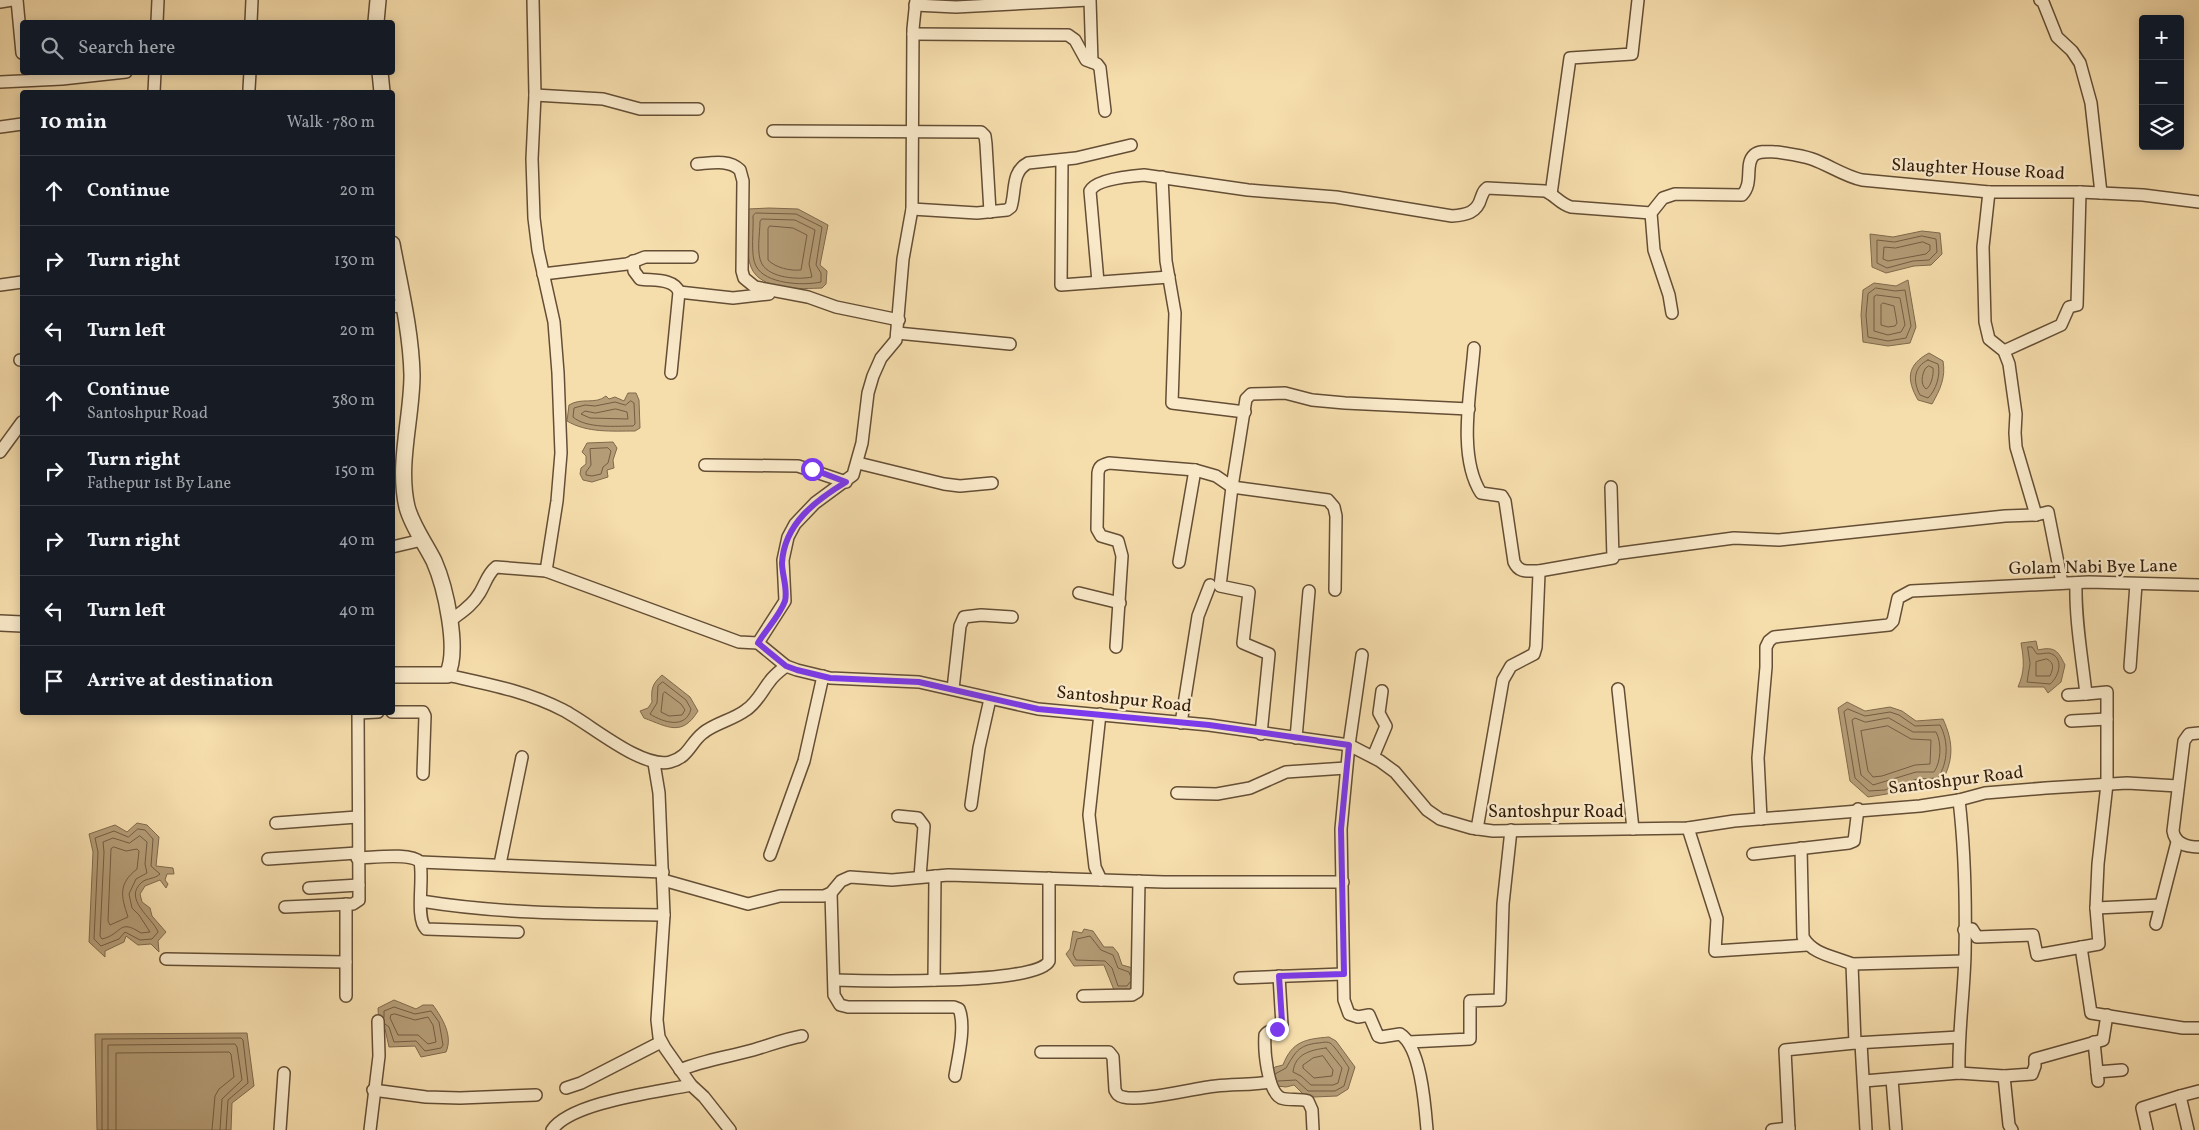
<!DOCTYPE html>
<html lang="en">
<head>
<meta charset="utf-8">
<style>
  body { margin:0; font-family:Vollkorn,serif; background:#242831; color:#f1f3f6 }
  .controls { position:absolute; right:15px; top:15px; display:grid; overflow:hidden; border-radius:5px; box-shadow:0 2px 12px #0003 }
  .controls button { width:45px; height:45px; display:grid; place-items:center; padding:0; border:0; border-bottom:1px solid #363941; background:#171b24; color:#f1f3f6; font:25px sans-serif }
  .stop { position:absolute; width:15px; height:15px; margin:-11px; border:4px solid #7c3aed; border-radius:50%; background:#fff }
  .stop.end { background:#7c3aed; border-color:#fff; box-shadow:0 1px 5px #0008 }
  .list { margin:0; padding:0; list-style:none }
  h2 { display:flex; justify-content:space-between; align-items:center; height:65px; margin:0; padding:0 20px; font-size:21px }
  h2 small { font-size:16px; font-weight:400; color:#9ea1a6 }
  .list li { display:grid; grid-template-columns:32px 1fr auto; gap:15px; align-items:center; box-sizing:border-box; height:70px; padding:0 20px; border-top:1px solid #363941 }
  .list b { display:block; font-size:19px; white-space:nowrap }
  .list p { margin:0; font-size:16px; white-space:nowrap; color:#9ea1a6 }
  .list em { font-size:16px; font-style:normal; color:#9ea1a6 }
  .icon { flex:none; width:28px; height:28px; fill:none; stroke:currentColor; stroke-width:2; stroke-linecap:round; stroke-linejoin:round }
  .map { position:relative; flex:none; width:2199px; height:1130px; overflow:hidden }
  .search { position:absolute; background:#171b24; box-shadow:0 2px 12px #0003; left:20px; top:20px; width:375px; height:55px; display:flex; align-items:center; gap:12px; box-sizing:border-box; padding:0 18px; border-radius:5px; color:#9ea1a6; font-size:19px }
  .panel { position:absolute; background:#171b24; box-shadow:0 2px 12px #0003; left:20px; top:90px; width:375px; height:625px; border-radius:5px }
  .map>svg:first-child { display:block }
  .water { fill:#b49c76; stroke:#806a4c }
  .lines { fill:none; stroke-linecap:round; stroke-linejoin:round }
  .shore { stroke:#745d42; stroke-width:1 }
  .minor-casing { stroke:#644e35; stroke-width:14 }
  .tertiary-casing { stroke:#644e35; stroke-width:18 }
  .minor { stroke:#f9e9c9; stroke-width:11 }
  .tertiary { stroke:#f9e9c9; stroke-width:15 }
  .route { stroke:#7c3aed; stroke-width:6 }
  .labels { text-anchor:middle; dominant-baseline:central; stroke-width:4.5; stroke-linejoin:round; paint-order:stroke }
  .street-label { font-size:18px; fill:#331e0d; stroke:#f9e9c9 }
</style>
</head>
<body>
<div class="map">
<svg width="2199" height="1130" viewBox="0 0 2199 1130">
  <rect width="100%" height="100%" fill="#f6ddac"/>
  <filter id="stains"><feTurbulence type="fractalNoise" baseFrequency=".004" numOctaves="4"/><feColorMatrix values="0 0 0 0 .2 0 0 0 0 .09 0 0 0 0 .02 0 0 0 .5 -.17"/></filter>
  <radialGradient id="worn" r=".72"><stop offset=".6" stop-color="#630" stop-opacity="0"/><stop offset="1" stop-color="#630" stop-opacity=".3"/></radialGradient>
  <g class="water">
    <path d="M769 208 798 209 828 225 820 265 827 271 826 284 822 288C801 289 760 291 751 267 745 253 749 225 748 209Z"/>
    <polygon points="1922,231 1940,233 1942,254 1931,265 1914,266 1886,273 1872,267 1870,234 1893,237"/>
    <polygon points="1908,280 1916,327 1910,343 1888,346 1863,342 1861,315 1863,290 1874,283 1896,286"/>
    <path d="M1929 353 1943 361C1946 377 1940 390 1932 404L1918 400C1906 379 1907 365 1929 353Z"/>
    <path d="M628 393H636L639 400 640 428 635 431C612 431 587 433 567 421L569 405C582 397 595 405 606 396L609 399 615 397 624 401Z"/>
    <polygon points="613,442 617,448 613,460 614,468 607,470 608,477 592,482 583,480 580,474 581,468 586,464 586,456 582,452 587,443"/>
    <path d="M2036 641 2038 650C2055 646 2058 651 2065 665L2061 682 2048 693 2044 687H2018C2025 671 2024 660 2021 643Z"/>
    <path d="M662 675 690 697 698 711C682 737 668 727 644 718L640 711 648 708 652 702C651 689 652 684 662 675Z"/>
    <path d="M1847 702 1865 711 1890 707 1902 711 1916 721 1943 719C1954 743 1954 761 1940 785L1918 783 1887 794 1868 797 1850 781 1838 708Z"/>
    <polygon points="137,823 147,825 159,837 156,866 173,868 174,874 167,874 165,880 168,884 166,888 160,880 145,886 140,894 142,902 150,908 152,916 166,932 158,941 159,952 151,944 138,945 126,936 124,942 105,951 105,957 89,942 93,852 89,834 115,825 127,832"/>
    <polygon points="1084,929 1093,931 1104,947 1113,947 1118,953 1122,965 1133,968 1135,986 1130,991 1114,990 1104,965 1074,966 1066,954 1070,949 1073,931 1082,933"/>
    <path d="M394 1000 416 1009 423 1005H433C443 1019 453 1036 446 1052L421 1057 415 1046 389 1047 385 1029 379 1027 378 1008Z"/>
    <polygon points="247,1033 254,1086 232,1103 231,1130 97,1130 95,1034"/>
    <path d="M1329 1037 1336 1041 1355 1067 1348 1089 1337 1096 1314 1097 1305 1096 1294 1085 1286 1087 1277 1086 1270 1072 1275 1067 1283 1065C1292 1041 1306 1039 1329 1037Z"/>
  </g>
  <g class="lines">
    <g class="shore">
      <path d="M756 213 796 214 822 227 816 265 821 273V282C803 286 765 284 756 266 750 256 754 228 753 216Z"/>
      <path d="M762 219 795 220 815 230 809 264 812 277C798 280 770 278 762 264 756 254 760 233 760 222Z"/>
      <path d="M770 226 793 228 807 235 801 270C790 271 776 268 768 260V229Z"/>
      <polygon points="1922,236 1936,239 1937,252 1929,260 1913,261 1887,268 1877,263 1877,240 1894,242"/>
      <polygon points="1923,242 1930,245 1930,250 1926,254 1888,261 1883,259 1884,247 1895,248"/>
      <polygon points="1876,288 1895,291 1905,290 1911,326 1906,338 1888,341 1868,337 1866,315 1868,294"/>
      <polygon points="1877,295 1900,298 1905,325 1901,332 1888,335 1874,331 1874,297"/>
      <polygon points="1883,303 1894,306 1897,323 1895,326 1888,327 1881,325 1881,305"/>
      <path d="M1928 360 1938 364C1941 375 1936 390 1928 398L1920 395C1913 382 1913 367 1928 360Z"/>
      <path d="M1929 366 1933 368C1934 374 1931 387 1926 389 1920 384 1922 375 1925 369Z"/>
      <path d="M631 401 634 403 635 424 633 426C616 426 587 429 573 417L574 408 585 405 595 406 615 402 625 405Z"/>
      <polygon points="616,409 627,412 628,419 590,418 581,414 585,411 595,413"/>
      <polygon points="608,448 611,451 608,463 603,467 601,474 592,476 586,475 586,472 591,465 590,449"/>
      <path d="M2028 647H2032L2037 654C2041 654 2046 653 2049 653 2065 657 2059 677 2050 684L2027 682 2030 664Z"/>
      <path d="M2047 659C2055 663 2053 669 2050 676H2036V662Z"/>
      <path d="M663 682 686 700 691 709C686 729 664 723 650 714L657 703 658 686Z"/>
      <polygon points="665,692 681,704 685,710 682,715 669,716 661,712 663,694"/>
      <path d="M1848 709 1865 716 1890 712 1899 715 1915 726 1940 725C1949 742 1948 762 1938 778L1917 779 1885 790 1869 791 1855 778 1844 712Z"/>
      <path d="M1889 718 1913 732H1936C1942 743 1941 762 1934 772H1916L1873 785 1861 775 1852 720 1855 718 1865 722Z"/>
      <polygon points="1888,726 1911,739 1931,740 1930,764 1915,765 1882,776 1873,777 1868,771 1861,731"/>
      <path d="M138 829 145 830 153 839 151 866 160 874C155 879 147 878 142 882 122 899 153 918 158 932L152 939 140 940 125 932 119 939 101 946 94 939 98 852 95 838 114 831 128 837Z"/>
      <path d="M140 836 147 842 145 864 147 873 136 879 129 894 132 908 139 915 150 932 141 933C118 918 123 934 102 939L100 936 104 852 103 842 113 838 129 843Z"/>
      <path d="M114 847 126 851 137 849 139 851 137 869C118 884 121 896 128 917L110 925 108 921 111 849Z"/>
      <polyline points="1130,982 1127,986 1118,986 1112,968 1105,961 1076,960 1073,954 1077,939 1090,936 1101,950 1113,955 1118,968 1129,972 1130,975"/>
      <polygon points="395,1014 415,1020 428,1017 433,1025 436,1042 428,1044 418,1035 398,1035 390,1018 391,1015"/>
      <polyline points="384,1017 384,1011 394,1007 415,1014 431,1011 439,1022 443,1045 441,1048 425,1051 416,1041 394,1042 389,1027 385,1024"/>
      <path d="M1326 1048 1342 1068 1338 1083 1333 1085H1311L1301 1076 1293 1072C1295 1054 1310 1050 1326 1048Z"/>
      <polygon points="1323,1056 1333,1070 1332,1076 1314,1078 1303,1068 1303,1065 1313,1058"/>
      <path d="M1275 1074 1286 1068C1295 1053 1298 1045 1318 1043 1322 1043 1326 1041 1330 1043 1334 1045 1346 1063 1349 1068L1344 1086 1335 1091H1308L1296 1080 1278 1081"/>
      <polyline points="102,1130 102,1039 241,1038 243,1040 248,1083 228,1100 226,1130"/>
      <polyline points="108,1130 108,1045 235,1044 237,1047 242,1080 222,1099 220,1130"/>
      <polyline points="116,1130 116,1053 229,1052 231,1054 234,1077 219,1089 215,1096 212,1130"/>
    </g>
    <defs>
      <g id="minor">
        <polyline points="17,0 22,53"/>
        <polyline points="533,0 535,95 532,159 534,218 538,250 554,322 558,373 561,453 557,501 546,571"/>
        <polyline points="1090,0 1092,62"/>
        <polyline points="2040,0 2043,2 2057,37 2072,51 2080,63 2091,103 2101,193"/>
        <polyline points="0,2 12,0"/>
        <polyline points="915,5 956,7 1089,0"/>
        <polyline points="157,22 158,0"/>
        <polyline points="251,22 252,0"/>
        <polyline points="913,34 1068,35 1075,40 1086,60 1097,64 1100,68 1105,111"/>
        <polyline points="0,82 62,79 126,72"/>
        <polyline points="249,89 250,72"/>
        <polyline points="154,92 155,72"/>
        <polyline points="535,95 603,99 640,109 698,109"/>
        <polyline points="0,127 22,124"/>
        <polyline points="773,131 981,132 985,136 986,144 990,212"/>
        <polyline points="1062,160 1061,285 1169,277"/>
        <path d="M697 164C711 163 729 159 740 170L743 181 742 271 744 278 755 287 808 297 836 307 899 320"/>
        <polyline points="1162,177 1166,261 1175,313 1172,403 1245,412"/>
        <polyline points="1989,192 1983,247 1985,322 1989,339 2004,351 2009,364 2016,414 2015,433 2016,447 2036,515"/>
        <polyline points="1551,194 1570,58 1632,54 1638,0"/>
        <path d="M912 209 977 213 1007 210 1011 207C1016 191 1011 172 1028 163L1076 158 1131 145"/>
        <path d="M633 261 634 271 640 279C653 281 674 278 679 292L671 373"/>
        <polyline points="543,274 627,264 645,257 692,257"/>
        <path d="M1098 282 1090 191C1096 179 1131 176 1144 175L1248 190 1336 197 1452 216C1466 215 1477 213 1481 198 1483 193 1483 191 1487 188L1545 191C1555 195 1560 204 1571 207L1651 213"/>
        <polyline points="0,285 22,282"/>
        <polyline points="679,292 733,298 769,294"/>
        <polyline points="392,306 404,307"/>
        <path d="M1672 313 1669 295 1654 250 1651 213 1663 198 1675 194 1742 195C1754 183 1744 164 1754 155 1760 150 1770 152 1777 152 1789 154 1800 155 1812 159 1829 165 1844 176 1862 180L1989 192H2080L2143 195 2199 202"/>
        <polyline points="897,333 1010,344"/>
        <path d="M1474 348C1471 390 1457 456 1481 493L1502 496 1505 501 1514 562C1519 573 1527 571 1538 571L1539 573 1536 647 1534 654 1511 666 1503 680 1477 829"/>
        <polyline points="2004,351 2061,325 2069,307 2077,305 2080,192"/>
        <polyline points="20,360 22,360"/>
        <polyline points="0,452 22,422"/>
        <polyline points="858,463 944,484 960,486 992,483"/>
        <polyline points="705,465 798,466 846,482"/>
        <polyline points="392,547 422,540"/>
        <polyline points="1614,554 1734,538 1779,540 2005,516 2036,515 2048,512 2062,583"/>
        <polyline points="1179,562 1195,470"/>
        <polyline points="1539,571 1613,558 1611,487"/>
        <polyline points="1079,593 1120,603"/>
        <path d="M450 621C460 613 472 606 479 594 485 585 487 574 496 567L546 571 739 642 758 643 786 666 797 670 830 678 919 682 1038 709 1209 725 1349 745 1380 761 1395 772 1427 810 1440 819 1471 828 1493 831 1688 828 1734 821 1920 806 1959 800 1985 793 2046 788 2127 783 2178 786"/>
        <polyline points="758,643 785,601 783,560 788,537 795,524 815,503 853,475 862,443 868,393 873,376 881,358 896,340 903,259 912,209 913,29 916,0"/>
        <path d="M1116 647 1122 556 1118 541 1101 536 1097 529 1098 473C1099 466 1102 465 1109 463L1195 470 1216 476 1232 487 1328 500 1334 507 1336 516 1335 590"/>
        <path d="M1362 655 1349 745 1341 829 1344 1000 1349 1014 1358 1017 1369 1015 1378 1036 1381 1037 1400 1034C1421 1047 1425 1106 1427 1130"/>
        <polyline points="2130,667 2136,584"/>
        <path d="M447 675C487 684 526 691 563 710 589 723 641 769 670 762 689 757 690 743 703 733 715 723 733 720 746 710 757 703 762 691 770 681 774 675 781 670 786 666"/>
        <polyline points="953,689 960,626 964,617 981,615 1012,617"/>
        <polyline points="1618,689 1633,829"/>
        <polyline points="2068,695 2086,694"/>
        <polyline points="392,712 423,712 425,716 423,774"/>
        <polyline points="358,713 378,712"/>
        <polyline points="1100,714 1089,815 1095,867 1101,880"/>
        <polyline points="2071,721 2107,719"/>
        <polyline points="1181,723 1198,616 1210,585"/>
        <path d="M2199 733 2189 734 2184 741 2173 831C2175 844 2187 847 2199 847"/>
        <polyline points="1261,734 1269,654 1243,643 1249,592 1220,586 1232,487 1246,399 1251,394 1285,393 1312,400 1345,403 1469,409"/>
        <polyline points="1296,738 1309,591"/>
        <polyline points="1373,757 1386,726 1379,713 1382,691"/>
        <polyline points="654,763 659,793 664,915 657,1020 659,1037 665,1048 691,1085 704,1097 730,1130"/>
        <polyline points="1177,793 1217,794 1250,788 1286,772 1346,768"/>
        <polyline points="971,805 979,748 990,699"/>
        <polyline points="898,816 918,818 924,826 920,877"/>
        <polyline points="1761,819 1758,758 1766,667 1766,647 1769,641 1774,637 1889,625 1893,621 1898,598 1911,591 2089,582 2199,585"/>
        <polyline points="276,823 357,817"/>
        <polyline points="1688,828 1717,919 1715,951 1807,945"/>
        <path d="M1801 848 1803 937C1813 955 1834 956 1852 964L1964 961"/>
        <polyline points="1753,854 1849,843 1854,841 1858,809"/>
        <polyline points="770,855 804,761 823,676"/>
        <path d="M357 858C372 858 410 852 420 862 424 879 415 918 426 929L518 932"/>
        <polyline points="268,859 357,853"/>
        <polyline points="420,862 663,872"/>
        <polyline points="500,864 522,757"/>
        <polyline points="663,880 748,904 780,896 824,896 831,893 841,881 850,877 892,880 948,875 1164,882 1343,882"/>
        <polyline points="309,888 359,885"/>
        <path d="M831 893 834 995 840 1005 848 1007H954L959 1009C966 1026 958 1058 955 1076"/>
        <path d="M421 901C501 914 583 914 664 915"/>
        <polyline points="285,907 353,904 359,900 358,712"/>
        <polyline points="2096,908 2160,905"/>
        <polyline points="2156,924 2177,842"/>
        <path d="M1964 930 1972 929 1977 937 2033 935 2037 955 2099 944 2096 908 2098 864 2107 784V692L2086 694C2082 657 2075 620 2076 583"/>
        <polyline points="2081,947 2091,1013 2183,1028 2199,1028"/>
        <polyline points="166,959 346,962"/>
        <polyline points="1852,964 1855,1043"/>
        <path d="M1279 976 1282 1025C1277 1031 1268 1029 1265 1035 1264 1049 1267 1091 1281 1098 1289 1101 1299 1098 1308 1101L1312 1110 1313 1130"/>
        <polyline points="1240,978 1343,974"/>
        <path d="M834 980C864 981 1038 985 1049 961V878"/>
        <polyline points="934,980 935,876"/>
        <polyline points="346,996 346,904"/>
        <polyline points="1083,996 1132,995 1137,992 1139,881"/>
        <polyline points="1409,1042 1470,1039 1470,1001 1500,1000 1503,904 1511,830"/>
        <polyline points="2094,1042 2098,1081"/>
        <polyline points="1861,1043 1866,1130"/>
        <path d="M1041 1052H1109L1113 1057 1115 1090C1117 1094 1118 1096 1123 1097 1142 1102 1194 1088 1216 1086 1234 1084 1252 1085 1270 1082"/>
        <path d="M680 1070C704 1060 728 1057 753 1050 770 1045 785 1039 802 1036"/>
        <polyline points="2097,1072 2122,1070"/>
        <path d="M1959 1073C1958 1033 1964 994 1965 954 1966 903 1965 851 1959 800"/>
        <polyline points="2004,1076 2032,1074 2035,1066 2035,1059 2103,1040 2107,1015"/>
        <polyline points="1892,1079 1896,1130"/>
        <polyline points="1864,1081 1959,1073 2004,1076 2009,1125 2012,1130"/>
        <polyline points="566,1088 581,1083 661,1042"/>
        <polyline points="373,1090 426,1097 460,1098 536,1095"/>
        <polyline points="280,1130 284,1073"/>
        <polyline points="370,1130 379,1056 378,1021"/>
        <path d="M552 1130C571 1102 658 1092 691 1085"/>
        <polyline points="1772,1130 1789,1128"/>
        <polyline points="1789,1130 1785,1050 1855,1043 1959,1037"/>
        <polyline points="2147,1130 2142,1108 2180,1096"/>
        <polyline points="2188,1130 2180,1096 2199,1091"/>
      </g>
      <g id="tertiary">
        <polyline points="376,22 378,0"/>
        <polyline points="380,72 382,92"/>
        <path d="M392 244C400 287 411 331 412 375 412 418 397 464 407 507 412 526 425 543 434 561 445 586 460 650 447 675H392"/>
        <polyline points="0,623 22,624"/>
      </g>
    </defs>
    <use href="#minor" class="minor-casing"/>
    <use href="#tertiary" class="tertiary-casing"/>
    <use href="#minor" class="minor"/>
    <use href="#tertiary" class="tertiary"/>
  </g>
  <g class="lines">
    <path class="route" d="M812 469 846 482C816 500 784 524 782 563 782 575 788 589 785 601 780 615 766 630 758 643L786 666 797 670 830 678 919 682 1038 709 1209 725 1349 745 1341 829 1344 974 1279 976 1282 1022 1277 1029"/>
  </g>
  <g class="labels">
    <g class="street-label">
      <text transform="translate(1978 170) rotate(3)">Slaughter House Road</text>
      <text transform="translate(2093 568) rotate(-1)">Golam Nabi Bye Lane</text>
      <text transform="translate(1124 700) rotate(6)">Santoshpur Road</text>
      <text transform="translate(1956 781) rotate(-7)">Santoshpur Road</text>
      <text x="1556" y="812">Santoshpur Road</text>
    </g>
  </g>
  <rect width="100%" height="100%" filter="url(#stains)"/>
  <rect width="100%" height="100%" fill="url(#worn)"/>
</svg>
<div class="controls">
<button>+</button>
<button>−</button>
<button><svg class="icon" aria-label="layers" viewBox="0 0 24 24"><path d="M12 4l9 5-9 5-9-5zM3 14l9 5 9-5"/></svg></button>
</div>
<div class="stop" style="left:812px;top:469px"></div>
<div class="stop end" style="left:1277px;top:1029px"></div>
<div class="search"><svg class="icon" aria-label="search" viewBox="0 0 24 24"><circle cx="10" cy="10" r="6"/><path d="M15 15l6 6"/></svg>Search here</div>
<section class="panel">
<h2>10 min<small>Walk · 780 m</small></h2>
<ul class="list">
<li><svg class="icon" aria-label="ahead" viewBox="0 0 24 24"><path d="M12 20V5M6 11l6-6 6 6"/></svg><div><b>Continue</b></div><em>20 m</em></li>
<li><svg class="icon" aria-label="right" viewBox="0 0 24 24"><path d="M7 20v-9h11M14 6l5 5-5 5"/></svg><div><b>Turn right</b></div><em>130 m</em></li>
<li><svg class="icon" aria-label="left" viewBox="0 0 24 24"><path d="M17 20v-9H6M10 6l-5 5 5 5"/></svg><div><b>Turn left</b></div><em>20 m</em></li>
<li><svg class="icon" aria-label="ahead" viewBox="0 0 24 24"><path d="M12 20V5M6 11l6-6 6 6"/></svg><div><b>Continue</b><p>Santoshpur Road</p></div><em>380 m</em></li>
<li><svg class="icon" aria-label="right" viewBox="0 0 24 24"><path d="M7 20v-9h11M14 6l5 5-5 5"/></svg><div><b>Turn right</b><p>Fathepur 1st By Lane</p></div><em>150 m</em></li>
<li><svg class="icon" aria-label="right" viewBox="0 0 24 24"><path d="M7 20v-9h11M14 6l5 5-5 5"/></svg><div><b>Turn right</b></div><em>40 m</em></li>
<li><svg class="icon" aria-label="left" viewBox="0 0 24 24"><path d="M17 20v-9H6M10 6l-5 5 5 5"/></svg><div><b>Turn left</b></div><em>40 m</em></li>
<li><svg class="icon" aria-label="arrive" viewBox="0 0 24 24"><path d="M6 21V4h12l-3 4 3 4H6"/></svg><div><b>Arrive at destination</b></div></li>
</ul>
</section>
</div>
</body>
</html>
